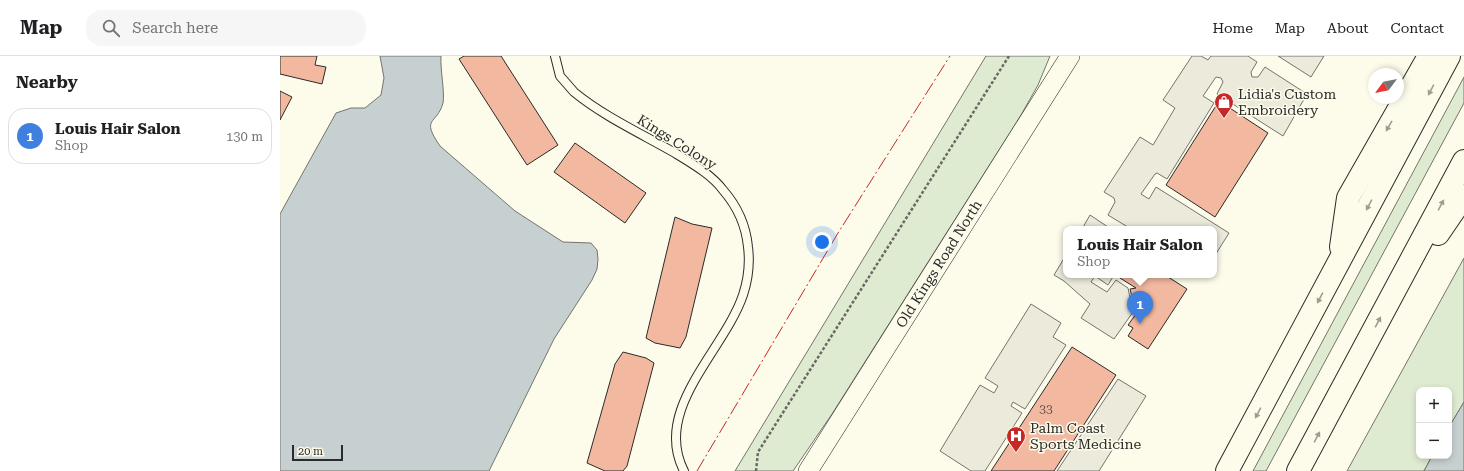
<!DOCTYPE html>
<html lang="en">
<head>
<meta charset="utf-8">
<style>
  body { margin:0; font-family:"Roboto Serif",serif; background:#f6f6f6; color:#202124 }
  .controls { position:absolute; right:12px; bottom:12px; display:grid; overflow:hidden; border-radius:8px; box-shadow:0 2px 6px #0003 }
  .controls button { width:36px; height:36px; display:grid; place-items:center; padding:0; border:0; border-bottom:1px solid #e0e0e0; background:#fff; color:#202124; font:20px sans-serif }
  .compass { position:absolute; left:1088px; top:12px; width:36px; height:36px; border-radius:50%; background:#fff; box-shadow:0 2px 6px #0003; rotate:238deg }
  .scale { position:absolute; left:12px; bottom:10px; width:51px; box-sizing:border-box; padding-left:4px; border:2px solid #2b2b2b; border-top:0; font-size:11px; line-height:14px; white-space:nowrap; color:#2b2b2b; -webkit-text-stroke:3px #fdfbea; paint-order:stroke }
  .you { position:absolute; left:542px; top:186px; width:14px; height:14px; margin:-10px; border:3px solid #fff; border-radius:50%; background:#1a73e8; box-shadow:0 0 0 6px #1a73e833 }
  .badge { display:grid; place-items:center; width:26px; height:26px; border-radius:50%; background:#c62828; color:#fff; font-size:13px; font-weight:700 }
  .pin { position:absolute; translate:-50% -33px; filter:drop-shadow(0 1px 2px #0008) }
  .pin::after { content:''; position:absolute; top:21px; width:14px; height:12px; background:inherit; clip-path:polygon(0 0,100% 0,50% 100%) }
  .popup { position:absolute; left:783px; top:170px; width:154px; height:52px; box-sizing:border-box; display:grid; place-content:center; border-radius:8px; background:#fff; filter:drop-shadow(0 1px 3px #0005); font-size:13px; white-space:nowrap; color:#757577 }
  .popup b { font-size:15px; color:#202124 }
  .popup::after { content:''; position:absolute; left:50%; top:100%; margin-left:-8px; border:8px solid transparent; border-top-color:#fff }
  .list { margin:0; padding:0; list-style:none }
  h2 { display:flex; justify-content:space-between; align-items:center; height:52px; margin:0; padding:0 16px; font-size:17px }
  h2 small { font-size:13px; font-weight:400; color:#757577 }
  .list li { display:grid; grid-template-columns:26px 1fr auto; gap:12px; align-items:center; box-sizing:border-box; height:56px; margin:0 8px 8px; padding:0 8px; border:1px solid #e0e0e0; border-radius:16px }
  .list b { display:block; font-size:15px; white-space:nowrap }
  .list p { margin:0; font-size:13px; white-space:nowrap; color:#757577 }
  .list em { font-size:13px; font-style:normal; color:#757577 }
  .icon { flex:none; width:22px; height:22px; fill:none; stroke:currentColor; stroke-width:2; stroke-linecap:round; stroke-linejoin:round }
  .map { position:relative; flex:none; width:1184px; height:415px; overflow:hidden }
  header { display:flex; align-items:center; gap:24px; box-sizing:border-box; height:56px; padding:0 20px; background:#fff; border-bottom:1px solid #e0e0e0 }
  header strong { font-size:19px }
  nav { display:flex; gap:22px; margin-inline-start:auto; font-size:14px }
  .search { width:280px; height:36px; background:#f6f6f6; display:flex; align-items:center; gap:10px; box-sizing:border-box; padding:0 14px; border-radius:16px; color:#757577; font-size:15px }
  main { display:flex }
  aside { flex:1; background:#fff }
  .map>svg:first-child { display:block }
  .green { fill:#deebd1; stroke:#74746e }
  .parking { fill:#eceadb; stroke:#74746e }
  .water { fill:#c7d0d0; stroke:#74746e }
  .building { fill:#f2b8a0; stroke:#2b2b2b }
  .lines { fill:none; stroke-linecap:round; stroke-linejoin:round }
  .service-casing { stroke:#2b2b2b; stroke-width:10 }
  .tertiary-casing { stroke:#2b2b2b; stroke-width:20 }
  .motorway-casing { stroke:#2b2b2b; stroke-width:24 }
  .path { stroke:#6a6964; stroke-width:2.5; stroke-dasharray:3 2; stroke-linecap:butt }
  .service { stroke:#fdfbea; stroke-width:8 }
  .tertiary { stroke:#fdfbea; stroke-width:19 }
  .motorway { stroke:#fdfbea; stroke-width:22 }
  .power { stroke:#c62828; stroke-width:1; stroke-dasharray:14 3 2 3; stroke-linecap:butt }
  .oneway { fill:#9e9d94 }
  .labels { text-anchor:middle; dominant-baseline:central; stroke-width:3; stroke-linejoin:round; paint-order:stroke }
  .number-label { font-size:12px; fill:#5d4e48 }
  .poi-label { font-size:14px; fill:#2b2b2b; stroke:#fdfbea; text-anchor:start }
  .street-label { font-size:14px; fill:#2b2b2b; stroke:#fdfbea }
</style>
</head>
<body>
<header>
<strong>Map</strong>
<div class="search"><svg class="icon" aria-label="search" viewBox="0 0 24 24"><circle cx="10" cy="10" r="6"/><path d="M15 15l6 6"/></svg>Search here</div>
<nav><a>Home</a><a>Map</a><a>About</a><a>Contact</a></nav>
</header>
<main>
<aside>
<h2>Nearby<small></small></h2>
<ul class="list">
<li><span class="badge" style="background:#3f7fe0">1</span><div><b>Louis Hair Salon</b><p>Shop</p></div><em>130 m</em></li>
</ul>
</aside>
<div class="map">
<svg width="1184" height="415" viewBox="0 0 1184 415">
  <rect width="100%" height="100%" fill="#fdfbea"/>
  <g class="green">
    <polygon points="706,0 770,0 758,29 741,59 552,358 513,415 455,415"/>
    <polygon points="1184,21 1184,47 986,415 973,415"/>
    <polygon points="1184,202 1184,346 1169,371 1169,334 1139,334 1139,400 1152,400 1144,415 1067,415"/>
  </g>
  <g class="parking">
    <polygon points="912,0 921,0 928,4 931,0 968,0 977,6 971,16 972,21 978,21 985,11 1027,38 1003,80 937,38 943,26 941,22 936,21 923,40 934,47 887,123 877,117 875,118 861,138 869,143 876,131 949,177 934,201 934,173 851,173 828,159 835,146 834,142 824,136 860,81 873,89 895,52 883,44"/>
    <polygon points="998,0 1044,0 1031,21"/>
    <polygon points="810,159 831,173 802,173"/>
    <polygon points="786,199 786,219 834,219 828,229 815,220 811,226 827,236 836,224 848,232 853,256 834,283 801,262 810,248 784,225 774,219"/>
    <polygon points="751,248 781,267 773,281 786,289 745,353 733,346 731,350 742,357 705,415 691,415 660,395 700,329 714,337 718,330 705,322"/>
    <polygon points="838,323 866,340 819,415 777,415"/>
  </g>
  <g class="water">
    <path d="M100 0H161C160 13 165 36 163 47 157 69 140 61 160 90L235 155 266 175 283 186 311 187 317 194 318 203 317 213 312 224 274 283 209 415H0V158L56 57 71 52H85L101 39 104 22Z"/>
    <polygon points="1184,346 1184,415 1144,415 1152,400 1169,400 1169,371"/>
  </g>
  <g class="building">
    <polygon points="0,0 37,0 35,9 46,11 42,28 0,18"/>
    <polygon points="184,0 221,0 278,89 247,109 179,3"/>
    <polygon points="0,35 12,41 0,64"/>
    <polygon points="939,45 988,77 935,161 886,129"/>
    <polygon points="295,87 366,137 345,167 274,116"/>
    <polygon points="395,161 412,168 432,172 406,281 400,292 375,287 366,282"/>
    <polygon points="842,219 885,219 907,233 868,293 848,280 853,272 848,269 856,258 850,233 856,232 840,222"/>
    <polygon points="792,291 836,319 774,415 711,415"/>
    <polygon points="343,296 366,302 374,307 347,410 343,415 325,415 307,407 335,308"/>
  </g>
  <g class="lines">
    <defs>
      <path id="service" d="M275 0 280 20 294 36C323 60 362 78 395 97 411 107 431 118 443 134 457 150 466 170 468 191 470 207 468 224 463 239 444 295 372 353 404 415"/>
      <g id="tertiary">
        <path id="s1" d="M528 415 790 0"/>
      </g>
      <g id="motorway">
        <polyline points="1158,178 1184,140"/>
        <polyline points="1061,191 1068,142 1149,0"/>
        <polyline points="947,415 1169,0"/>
        <polyline points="1018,415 1184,105"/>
      </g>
    </defs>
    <use href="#service" class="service-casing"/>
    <use href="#tertiary" class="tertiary-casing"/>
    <use href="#motorway" class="motorway-casing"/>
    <polyline class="path" points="476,415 478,396 729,0"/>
    <use href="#service" class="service"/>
    <use href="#tertiary" class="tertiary"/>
    <use href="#motorway" class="motorway"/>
    <polyline class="power" points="417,415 558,177 670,0"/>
  </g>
  <defs><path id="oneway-solid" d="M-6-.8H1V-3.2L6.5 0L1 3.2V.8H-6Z"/></defs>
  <g class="oneway">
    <use href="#oneway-solid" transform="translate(1151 34) rotate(118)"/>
    <use href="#oneway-solid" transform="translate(1109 70) rotate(120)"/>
    <use href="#oneway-solid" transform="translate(1089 149) rotate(118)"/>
    <use href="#oneway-solid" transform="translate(1161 149) rotate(-62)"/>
    <use href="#oneway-solid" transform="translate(1040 242) rotate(118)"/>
    <use href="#oneway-solid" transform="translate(1098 266) rotate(-62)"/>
    <use href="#oneway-solid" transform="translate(978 357) rotate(118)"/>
    <use href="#oneway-solid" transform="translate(1037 381) rotate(-62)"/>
  </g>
  <defs>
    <symbol id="shop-pin" viewBox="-11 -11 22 30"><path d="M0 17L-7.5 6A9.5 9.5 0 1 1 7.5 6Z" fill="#c62828" stroke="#fdfbea"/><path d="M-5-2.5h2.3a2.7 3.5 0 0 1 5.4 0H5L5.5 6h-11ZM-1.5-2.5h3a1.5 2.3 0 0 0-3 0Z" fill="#fff"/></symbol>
    <symbol id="hospital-pin" viewBox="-11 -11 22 30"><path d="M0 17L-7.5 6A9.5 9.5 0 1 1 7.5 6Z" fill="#c62828" stroke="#fdfbea"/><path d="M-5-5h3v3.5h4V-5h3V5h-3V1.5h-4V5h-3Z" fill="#fff"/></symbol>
  </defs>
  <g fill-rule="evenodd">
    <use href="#shop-pin" x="933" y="35" width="22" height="30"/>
    <use href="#hospital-pin" x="725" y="369" width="22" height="30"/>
  </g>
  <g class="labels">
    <g class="number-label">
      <text x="766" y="353">33</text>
    </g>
    <g class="poi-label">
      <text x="958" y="38">Lidia's Custom<tspan x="958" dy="16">Embroidery</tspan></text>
      <text x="750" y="372">Palm Coast<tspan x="750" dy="16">Sports Medicine</tspan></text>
    </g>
    <g class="street-label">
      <text transform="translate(397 86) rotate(32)">Kings Colony</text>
      <text stroke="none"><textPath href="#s1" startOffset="245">Old Kings Road North</textPath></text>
    </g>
  </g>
</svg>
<div class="controls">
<button>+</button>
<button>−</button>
</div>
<svg class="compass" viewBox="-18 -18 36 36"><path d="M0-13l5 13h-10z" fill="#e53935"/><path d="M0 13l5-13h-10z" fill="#757577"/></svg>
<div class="scale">20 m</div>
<div class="you"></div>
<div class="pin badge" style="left:860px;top:268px;background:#3f7fe0">1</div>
<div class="popup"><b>Louis Hair Salon</b>Shop</div>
</div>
</main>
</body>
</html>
